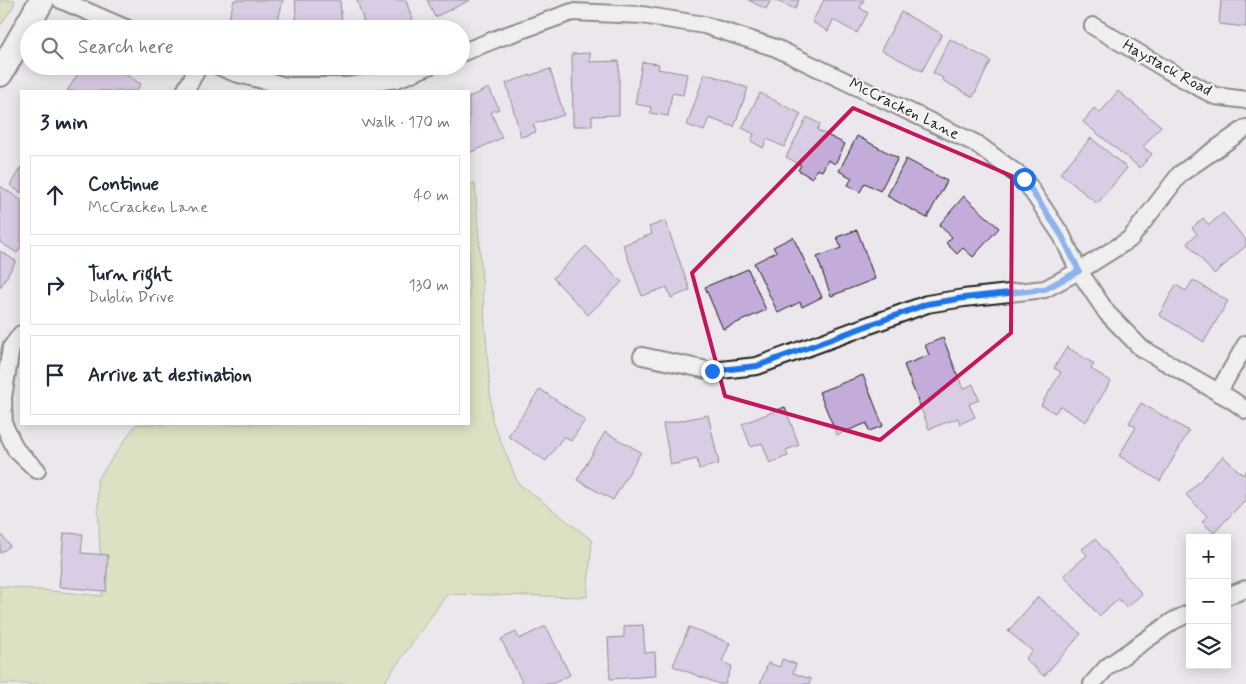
<!DOCTYPE html>
<html lang="en">
<head>
<meta charset="utf-8">
<style>
  body { margin:0; font-family:Mynerve,sans-serif; background:#f6f6f7; color:#1f2937 }
  .controls { position:absolute; right:15px; bottom:15px; display:grid; overflow:hidden; border-radius:0px; box-shadow:0 2px 12px #0003 }
  .controls button { width:45px; height:45px; display:grid; place-items:center; padding:0; border:0; border-bottom:1px solid #e0e1e3; background:#fff; color:#1f2937; font:25px sans-serif }
  .stop { position:absolute; width:15px; height:15px; margin:-11px; border:4px solid #1a73e8; border-radius:50%; background:#fff }
  .stop.end { background:#1a73e8; border-color:#fff; box-shadow:0 1px 5px #0008 }
  .list { margin:0; padding:0; list-style:none }
  h2 { display:flex; justify-content:space-between; align-items:center; height:65px; margin:0; padding:0 20px; font-size:21px }
  h2 small { font-size:16px; font-weight:400; color:#747a83 }
  .list li { display:grid; grid-template-columns:32px 1fr auto; gap:15px; align-items:center; box-sizing:border-box; height:80px; margin:0 10px 10px; padding:0 10px; border:1px solid #e0e1e3; border-radius:0px }
  .list b { display:block; font-size:19px; white-space:nowrap }
  .list p { margin:0; font-size:16px; white-space:nowrap; color:#747a83 }
  .list em { font-size:16px; font-style:normal; color:#747a83 }
  .icon { flex:none; width:28px; height:28px; fill:none; stroke:currentColor; stroke-width:2; stroke-linecap:round; stroke-linejoin:round }
  .map { position:relative; flex:none; width:1246px; height:684px; overflow:hidden }
  .search { position:absolute; background:#fff; box-shadow:0 2px 12px #0003; left:20px; top:20px; width:450px; height:55px; display:flex; align-items:center; gap:12px; box-sizing:border-box; padding:0 18px; border-radius:28px; color:#747a83; font-size:19px }
  .panel { position:absolute; background:#fff; box-shadow:0 2px 12px #0003; left:20px; top:90px; width:450px; height:335px; border-radius:0px }
  .map>svg:first-child { display:block }
  .green { fill:#c5da8f; stroke:#707b56 }
  .building { fill:#c3abda; stroke:#1c1c1c }
  .lines { fill:none; stroke-linecap:round; stroke-linejoin:round }
  .street-casing { stroke:#1c1c1c; stroke-width:20 }
  .secondary-casing { stroke:#1c1c1c; stroke-width:28 }
  .street { stroke:#f6f6f2; stroke-width:16 }
  .secondary { stroke:#f6f6f2; stroke-width:24 }
  .route { stroke:#1a73e8; stroke-width:6 }
  .marked { fill:none; stroke:#c2185b; stroke-width:4; stroke-linejoin:round }
  .labels { text-anchor:middle; dominant-baseline:central; stroke-width:4; stroke-linejoin:round; paint-order:stroke }
  .street-label { font-size:16px; fill:#1c1c1c; stroke:#f6f6f2 }
</style>
</head>
<body>
<div class="map">
<svg width="1246" height="684" viewBox="0 0 1246 684">
  <rect width="100%" height="100%" fill="#ece7ed"/>
  <filter id="ink" filterUnits="userSpaceOnUse"><feTurbulence type="fractalNoise" baseFrequency=".02" numOctaves="2"/><feDisplacementMap in="SourceGraphic" scale="10" xChannelSelector="R" yChannelSelector="G"/><feConvolveMatrix kernelMatrix="1 2 1 2 8 2 1 2 1" color-interpolation-filters="sRGB"/></filter>
  <g filter="url(#ink)">
    <g class="green">
      <polygon points="0,0 15,0 13,7 0,26"/>
      <polygon points="475,183 492,420 518,483 592,540 587,597 447,594 383,684 0,684 0,586 102,596 97,480 136,424 469,424 469,184"/>
    </g>
    <g class="building">
      <polygon points="234,0 283,0 276,29 226,29"/>
      <polygon points="295,0 340,0 342,28 297,29"/>
      <polygon points="357,0 406,0 415,29 366,29"/>
      <polygon points="427,0 470,0 435,17"/>
      <polygon points="748,0 771,0 766,9"/>
      <polygon points="774,0 799,0 795,9"/>
      <polygon points="824,0 864,0 860,8 868,13 857,33 833,20 828,31 812,22"/>
      <polygon points="1221,0 1246,0 1246,27 1219,24"/>
      <polygon points="901,12 942,34 922,71 881,50"/>
      <polygon points="950,39 991,61 973,97 942,80 943,78 933,73"/>
      <polygon points="590,53 590,62 619,61 619,115 592,116 592,126 573,126 572,54"/>
      <polygon points="642,62 659,64 658,69 687,74 683,95 672,93 668,116 650,113 651,107 635,104"/>
      <polygon points="74,66 112,66 141,84 136,91 67,91 78,74 72,70"/>
      <polygon points="550,69 564,115 533,124 536,132 521,137 506,83"/>
      <polygon points="705,73 748,88 734,127 709,118 704,131 687,125"/>
      <polygon points="489,88 499,109 491,112 502,138 469,153 469,97"/>
      <polygon points="1118,91 1161,126 1143,147 1152,154 1140,168 1083,122 1094,108 1100,113"/>
      <polygon points="760,93 801,114 784,147 767,139 763,148 751,141 754,134 742,128"/>
      <polygon points="807,117 820,124 817,130 845,144 835,164 828,160 822,171 817,169 812,178 798,170 801,165 786,157"/>
      <polygon points="857,136 898,158 880,191 865,183 860,192 848,185 852,178 839,171"/>
      <polygon points="1091,138 1127,168 1097,204 1060,173"/>
      <polygon points="906,159 947,181 927,218 887,196"/>
      <polygon points="21,167 21,193 10,185"/>
      <polygon points="0,186 21,200 21,246 17,253 0,242"/>
      <polygon points="964,196 999,228 973,257 963,248 957,254 946,243 952,237 939,225"/>
      <polygon points="1223,213 1246,240 1246,246 1214,274 1187,243 1197,234 1192,228 1203,218 1209,225"/>
      <polygon points="665,221 690,290 671,298 667,287 642,296 623,245 652,234 649,227"/>
      <polygon points="857,230 875,279 831,296 817,257 841,248 837,237"/>
      <polygon points="793,237 822,297 802,307 800,302 778,313 754,263 776,252 773,247"/>
      <polygon points="586,246 622,282 588,315 553,278"/>
      <polygon points="0,251 16,261 0,288"/>
      <polygon points="748,269 766,310 723,329 705,287"/>
      <polygon points="1193,280 1228,301 1204,342 1159,315 1176,285 1186,291"/>
      <polygon points="943,338 963,389 973,384 979,400 969,404 975,417 960,424 958,418 929,429 904,365 929,355 925,345"/>
      <polygon points="1067,347 1094,364 1091,369 1111,381 1086,422 1060,406 1055,413 1041,405 1061,372 1054,368"/>
      <polygon points="863,375 883,426 869,431 867,423 837,435 819,392"/>
      <polygon points="540,389 585,420 571,441 564,436 546,461 508,436"/>
      <polygon points="1141,403 1189,431 1160,481 1119,456 1136,427 1129,423"/>
      <polygon points="785,407 799,445 786,450 788,456 770,463 762,443 751,447 742,424"/>
      <polygon points="708,415 719,464 699,469 697,459 671,465 663,424"/>
      <polygon points="605,432 641,452 613,500 577,480"/>
      <polygon points="1223,456 1243,475 1246,471 1246,499 1214,533 1202,522 1207,516 1186,495"/>
      <polygon points="0,533 10,546 0,553"/>
      <polygon points="64,533 83,534 81,553 108,555 106,591 59,587"/>
      <polygon points="1095,539 1142,594 1126,608 1119,599 1099,616 1064,575 1087,555 1082,549"/>
      <polygon points="1038,597 1081,634 1044,676 1025,659 1032,651 1008,631"/>
      <polygon points="643,625 645,653 655,652 656,676 610,679 608,638 624,637 624,626"/>
      <polygon points="546,626 570,675 552,684 523,684 501,639 516,632 519,639"/>
      <polygon points="689,627 730,643 722,662 732,666 725,684 719,684 673,666"/>
      <polygon points="782,659 796,664 793,673 811,679 809,684 760,684 768,663 780,667"/>
    </g>
    <g class="lines">
      <defs>
        <g id="street">
          <polyline points="61,0 128,29"/>
          <polyline points="1093,26 1169,71 1215,96 1246,100"/>
          <polyline points="461,53 496,39 572,12 642,15 704,25 776,48 977,144 1024,179 1062,236 1079,271 1107,313 1141,348 1232,400 1246,410"/>
          <polyline points="218,66 235,73 286,86 347,86 397,79 429,66"/>
          <polyline points="185,91 199,66"/>
          <polyline points="21,334 11,348 3,398 4,425 16,450 37,470"/>
          <polyline points="642,356 712,371 757,366 927,304 964,298 1045,289 1079,271 1130,239 1180,174 1246,128"/>
          <polyline points="1218,393 1246,344"/>
          <polyline points="1227,596 1246,589"/>
          <polyline points="1092,684 1107,667 1173,621 1190,613"/>
        </g>
        <polyline id="secondary" points="0,74 42,0"/>
      </defs>
      <use href="#street" class="street-casing"/>
      <use href="#secondary" class="secondary-casing"/>
      <use href="#street" class="street"/>
      <use href="#secondary" class="secondary"/>
    </g>
  </g>
  <g class="lines" filter="url(#ink)">
    <polyline class="route" points="712,371 757,366 927,304 964,298 1045,289 1079,271 1062,236 1024,179"/>
  </g>
  <path d="M0 0H1246V684H0ZM853 108 1012 176 1011 333 880 440 725 396 692 273Z" fill="#ece7ed" fill-opacity=".55" fill-rule="evenodd"/>
  <path class="marked" d="M853 108 1012 176 1011 333 880 440 725 396 692 273Z"/>
  <g class="labels">
    <g class="street-label">
      <text transform="translate(1167 68) rotate(29)">Haystack Road</text>
      <text transform="translate(904 109) rotate(26)">McCracken Lane</text>
    </g>
  </g>
</svg>
<div class="controls">
<button>+</button>
<button>−</button>
<button><svg class="icon" aria-label="layers" viewBox="0 0 24 24"><path d="M12 4l9 5-9 5-9-5zM3 14l9 5 9-5"/></svg></button>
</div>
<div class="stop" style="left:1024px;top:179px"></div>
<div class="stop end" style="left:712px;top:371px"></div>
<div class="search"><svg class="icon" aria-label="search" viewBox="0 0 24 24"><circle cx="10" cy="10" r="6"/><path d="M15 15l6 6"/></svg>Search here</div>
<section class="panel">
<h2>3 min<small>Walk · 170 m</small></h2>
<ul class="list">
<li><svg class="icon" aria-label="ahead" viewBox="0 0 24 24"><path d="M12 20V5M6 11l6-6 6 6"/></svg><div><b>Continue</b><p>McCracken Lane</p></div><em>40 m</em></li>
<li><svg class="icon" aria-label="right" viewBox="0 0 24 24"><path d="M7 20v-9h11M14 6l5 5-5 5"/></svg><div><b>Turn right</b><p>Dublin Drive</p></div><em>130 m</em></li>
<li><svg class="icon" aria-label="arrive" viewBox="0 0 24 24"><path d="M6 21V4h12l-3 4 3 4H6"/></svg><div><b>Arrive at destination</b></div></li>
</ul>
</section>
</div>
</body>
</html>
